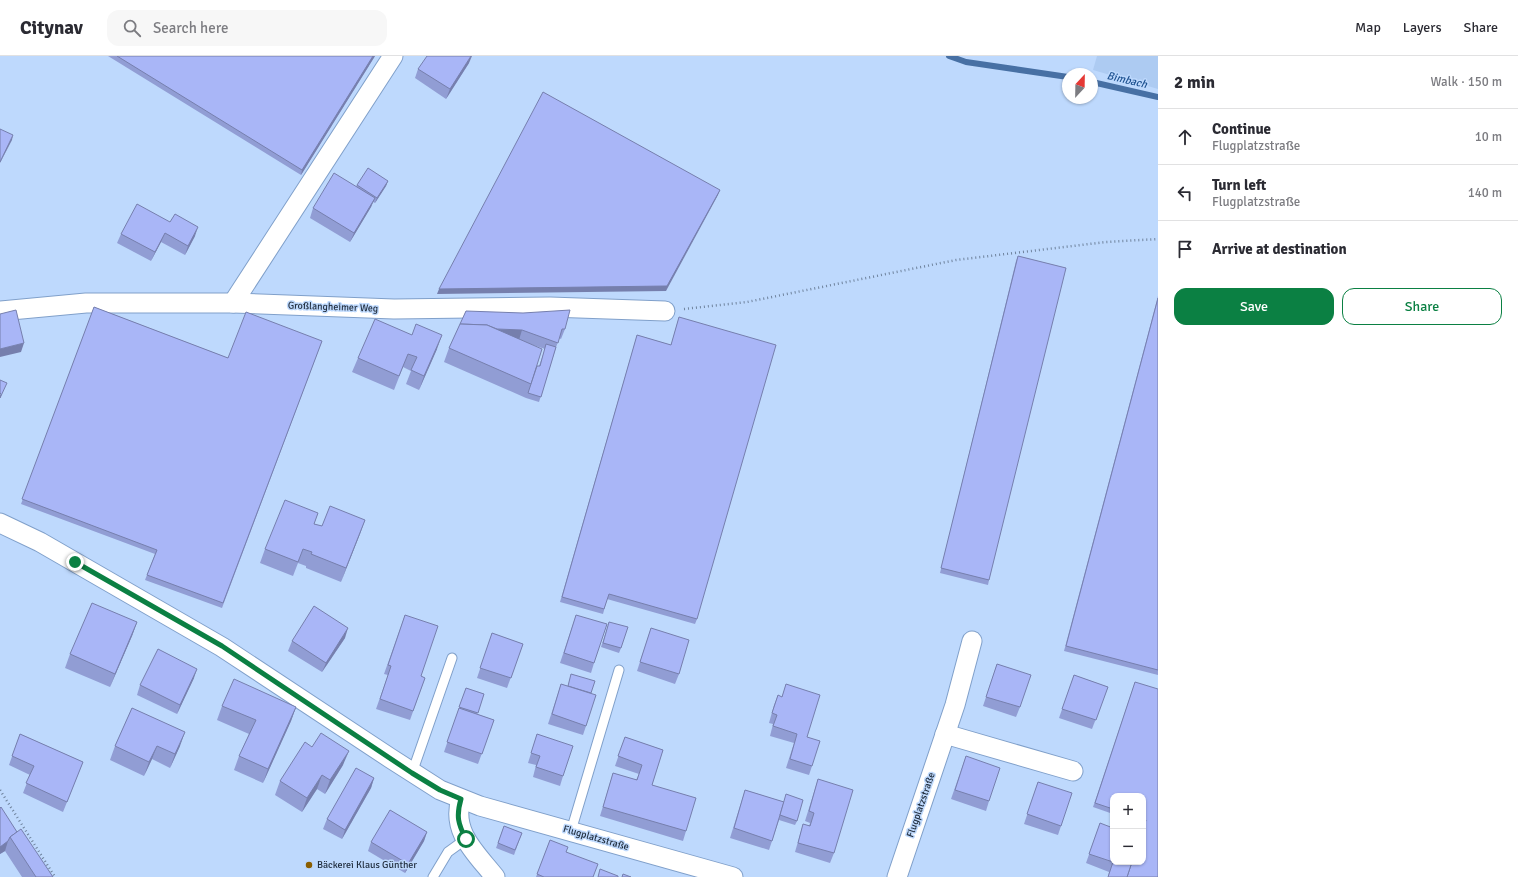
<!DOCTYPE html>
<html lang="en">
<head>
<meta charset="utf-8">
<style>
  body { margin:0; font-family:Signika,sans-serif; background:#f7f7f7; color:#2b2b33 }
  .controls { position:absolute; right:12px; bottom:12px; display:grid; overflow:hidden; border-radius:8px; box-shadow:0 1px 3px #0004 }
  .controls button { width:36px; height:36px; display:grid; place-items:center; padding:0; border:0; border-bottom:1px solid #e1e1e2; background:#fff; color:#2b2b33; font:20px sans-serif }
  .compass { position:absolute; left:1062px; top:12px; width:36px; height:36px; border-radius:50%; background:#fff; box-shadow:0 1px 3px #0004; rotate:22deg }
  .stop { position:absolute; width:12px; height:12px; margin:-9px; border:3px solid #0b8043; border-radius:50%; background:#fff }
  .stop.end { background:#0b8043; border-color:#fff; box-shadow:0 1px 4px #0008 }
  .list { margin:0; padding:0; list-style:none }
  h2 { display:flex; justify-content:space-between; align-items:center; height:52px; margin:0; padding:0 16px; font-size:17px }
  h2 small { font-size:13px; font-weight:400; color:#7c7c81 }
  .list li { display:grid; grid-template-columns:26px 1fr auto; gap:12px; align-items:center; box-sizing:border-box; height:56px; padding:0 16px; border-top:1px solid #e1e1e2 }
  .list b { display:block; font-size:15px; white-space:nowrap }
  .list p { margin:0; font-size:13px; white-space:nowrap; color:#7c7c81 }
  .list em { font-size:13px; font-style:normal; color:#7c7c81 }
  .actions { display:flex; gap:8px; padding:12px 16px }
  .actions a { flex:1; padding:9px 0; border:1px solid #0b8043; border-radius:12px; text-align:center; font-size:14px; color:#0b8043 }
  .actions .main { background:#0b8043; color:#fff }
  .icon { flex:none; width:22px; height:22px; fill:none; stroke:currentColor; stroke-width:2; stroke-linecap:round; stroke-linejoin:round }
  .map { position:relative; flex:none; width:1158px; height:821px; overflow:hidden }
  header { display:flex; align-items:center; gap:24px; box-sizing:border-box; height:56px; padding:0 20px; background:#fff; border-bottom:1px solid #e1e1e2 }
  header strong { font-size:19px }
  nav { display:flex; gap:22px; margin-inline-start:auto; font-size:14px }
  .search { width:280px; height:36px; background:#f7f7f7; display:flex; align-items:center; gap:10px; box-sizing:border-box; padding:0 14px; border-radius:12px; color:#7c7c81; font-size:15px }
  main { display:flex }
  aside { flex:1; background:#fff }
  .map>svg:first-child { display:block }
  .built { fill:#adcbf2 }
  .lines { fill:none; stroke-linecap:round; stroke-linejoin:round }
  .stream { stroke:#4770a4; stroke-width:6 }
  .service-casing { stroke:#80a0ca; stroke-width:11 }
  .minor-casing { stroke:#80a0ca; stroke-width:21 }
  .path { stroke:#6f839d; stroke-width:2.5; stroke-dasharray:1 3; stroke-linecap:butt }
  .service { stroke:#fff; stroke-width:9 }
  .minor { stroke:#fff; stroke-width:19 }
  .wall { fill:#919dd4; fill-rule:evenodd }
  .shaded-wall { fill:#767fad }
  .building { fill:#a9b6f7; stroke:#767fad }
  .route { stroke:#0b8043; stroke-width:5 }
  .poi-dot { fill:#8a5d00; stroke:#bed9fd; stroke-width:1.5 }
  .labels { text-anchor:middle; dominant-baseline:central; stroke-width:3; stroke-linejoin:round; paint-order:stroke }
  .street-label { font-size:10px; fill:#1e2b3b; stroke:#bed9fd }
  .poi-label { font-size:10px; fill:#1e2b3b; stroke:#bed9fd; text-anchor:start }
  .water-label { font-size:11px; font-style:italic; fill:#1c508f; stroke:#bed9fd }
</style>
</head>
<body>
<header>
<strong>Citynav</strong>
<div class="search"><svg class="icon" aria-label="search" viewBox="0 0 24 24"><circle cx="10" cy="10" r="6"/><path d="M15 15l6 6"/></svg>Search here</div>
<nav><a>Map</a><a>Layers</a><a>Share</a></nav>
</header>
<main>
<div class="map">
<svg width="1158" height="821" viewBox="0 0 1158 821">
  <rect width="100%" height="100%" fill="#bed9fd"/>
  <polygon class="built" points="1097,0 1158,0 1158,33 1093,14"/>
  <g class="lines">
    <g class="stream">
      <polyline points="949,0 966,6 1068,21"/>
      <polyline points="1092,26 1158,41"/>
    </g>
    <defs>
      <g id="service">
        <polyline points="412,717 452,602"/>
        <polyline points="571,775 619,614"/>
        <polyline points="433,821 448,796 466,783"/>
      </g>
      <g id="minor">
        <polyline points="233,247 393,0"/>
        <polyline points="0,255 86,247 233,247 394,253 550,251 665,255"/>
        <polyline points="0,467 40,486 222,591 390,702 440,734 480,750 733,821"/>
        <polyline points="945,678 1073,715"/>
        <path d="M461 743C451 776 476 797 495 821"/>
        <polyline points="897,821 955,649 972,585"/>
      </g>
    </defs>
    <use href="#service" class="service-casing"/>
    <use href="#minor" class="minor-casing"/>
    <g class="path">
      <polyline points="684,253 747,246 956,204 1106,186 1158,183"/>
      <polyline points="0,734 55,821"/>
    </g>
    <use href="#service" class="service"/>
    <use href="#minor" class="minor"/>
  </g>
  <g class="wall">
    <polygon points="108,0 375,0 301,119"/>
    <polygon points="469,7 446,43 415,22 418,13"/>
    <polygon points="388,125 386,130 375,147 373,146 371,151 350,186 310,162 313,152 356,130 357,129"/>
    <polygon points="170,166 195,180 185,199 161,186 151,205 117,187 121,178"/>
    <polygon points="1018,200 989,524 988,529 940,517 1016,205"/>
    <polygon points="1158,240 1158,619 1064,595"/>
    <polygon points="94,251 228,302 322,285 222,552 145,524 155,498 21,448"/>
    <path d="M466 255 565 273 561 283 559 282 539 346 526 342 444 306 449 292ZM527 287 545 293 539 310H537Z"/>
    <polygon points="679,261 697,563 695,568 607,543 603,558 560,546 637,279 671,289"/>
    <polygon points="437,293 419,334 406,328 411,315 403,311 394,334 352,316 358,302"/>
    <polygon points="318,457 314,468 322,470 365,464 341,526 306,512 306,510 298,507 293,520 260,507 265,493"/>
    <polygon points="405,559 421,620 425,622 410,664 376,653 388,619 384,618"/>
    <polygon points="576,559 594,607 591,617 560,607"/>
    <polygon points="137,566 132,580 110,631 65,612 70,598"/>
    <polygon points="609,566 621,592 619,597 601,591"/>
    <polygon points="651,572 679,618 675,628 637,615"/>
    <polygon points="492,577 523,588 507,632 477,622"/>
    <polygon points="345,582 322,616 288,595 292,585"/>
    <polygon points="997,608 1020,651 1016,661 983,650"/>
    <polygon points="1074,619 1108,631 1092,673 1059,662"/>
    <polygon points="194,622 177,658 137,639 140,629"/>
    <polygon points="1135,626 1158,821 1108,821 1109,816 1086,807 1100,767 1143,806 1145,769 1143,769 1143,740 1113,740 1113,758 1093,751"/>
    <polygon points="561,628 591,637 586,670 583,679 548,668"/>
    <polygon points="786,628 807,681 812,710 809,719 786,712 794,687 770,680 773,668 769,667 774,649 778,639 782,641"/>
    <polygon points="466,632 484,638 477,658 494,664 478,708 444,696"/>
    <polygon points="222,650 296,651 291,665 263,727 234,714 239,700 249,678 217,664"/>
    <polygon points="132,652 180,690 170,712 152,703 144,720 110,704 115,690"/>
    <polygon points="20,678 83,706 63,756 23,737 30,719 9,709"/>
    <polygon points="537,678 563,720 560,730 533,721 536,709 528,707"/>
    <polygon points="625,681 663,694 652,729 686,775 683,785 600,760 610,727 613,717 636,724 639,718 615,710"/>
    <polygon points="966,700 989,745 986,755 951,743"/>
    <polygon points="343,709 325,738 317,733 302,756 275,739 280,725"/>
    <polygon points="374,722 371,732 342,783 323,773 327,763"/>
    <polygon points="818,723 834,797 830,807 795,796 803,768 809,770 810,767 805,765"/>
    <polygon points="1038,726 1061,770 1058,779 1024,768"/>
    <polygon points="745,734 784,746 797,765 795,769 779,764 769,794 730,782"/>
    <polygon points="0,752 17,776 53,821 22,821 5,795 0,798"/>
    <polygon points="504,770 522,777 514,799 496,792"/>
    <polygon points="427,776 424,785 405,817 368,795 371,786"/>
    <polygon points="550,784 566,796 594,821 536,821"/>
  </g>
  <g class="shaded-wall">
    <polygon points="373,0 375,0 301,119 302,114"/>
    <polygon points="471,0 472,0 469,7 446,43 450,33"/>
    <polygon points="13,79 12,84 0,107 0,106"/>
    <polygon points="388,125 386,130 375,147 377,142"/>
    <polygon points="720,134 718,139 666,235 437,238 439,233"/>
    <polygon points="375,142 371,151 350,186 354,177"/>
    <polygon points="198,171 195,180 185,199 188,190"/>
    <polygon points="165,177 161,186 151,205 155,196"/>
    <polygon points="458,272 522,274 519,284"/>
    <polygon points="442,279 437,293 419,334 424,320"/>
    <polygon points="24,287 21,296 0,301 0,293"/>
    <polygon points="365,464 360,478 341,526 346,512"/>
    <polygon points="137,566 132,580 110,631 115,618"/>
    <polygon points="348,572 345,582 322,616 326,607"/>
    <polygon points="197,613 194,622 177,658 180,649"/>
    <polygon points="296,651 291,665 263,727 268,713"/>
    <polygon points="185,676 180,690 170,712 175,698"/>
    <polygon points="157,690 152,703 144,720 149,706"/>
    <polygon points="349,695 343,709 325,738 330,724"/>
    <polygon points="322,719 317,733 302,756 307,742"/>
    <polygon points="374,722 371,732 342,783 345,774"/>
    <polygon points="427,776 424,785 405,817 408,808"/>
    <polygon points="8,785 5,795 0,798 0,791"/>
  </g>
  <g class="building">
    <polygon points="117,0 373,0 302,114"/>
    <polygon points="427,0 471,0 450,33 418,13"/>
    <polygon points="543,36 720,134 667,230 439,233"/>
    <polygon points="0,73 13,79 0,106"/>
    <polygon points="368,112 388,125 377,142 357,129"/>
    <polygon points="334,117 375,142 354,177 313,152"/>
    <polygon points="137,148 170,166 175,158 198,171 188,190 165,177 155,196 121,178"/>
    <polygon points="1018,200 1066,212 989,524 941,512"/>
    <polygon points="1158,242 1158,614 1066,590"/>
    <polygon points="94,251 228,302 246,256 322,285 223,547 147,519 157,494 22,443"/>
    <polygon points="16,254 24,287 0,293 0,258"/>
    <polygon points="570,254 565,273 562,273 558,287 522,274 497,273 487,269 460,268 466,255 523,257"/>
    <polygon points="679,261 776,289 697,563 609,538 604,553 562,541 637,279 671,289"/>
    <polygon points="375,263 412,279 416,268 442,279 424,320 411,314 417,301 408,298 399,320 358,302"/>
    <polygon points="460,268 487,269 542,293 531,328 449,292"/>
    <polygon points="546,288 556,291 541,341 528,337 537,310 540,310"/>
    <polygon points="0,324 7,327 0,342 1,338 0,337"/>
    <polygon points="285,444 318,457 314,468 322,470 330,450 365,464 346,512 311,498 312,496 303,493 298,506 265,493"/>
    <polygon points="92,547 137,566 115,618 70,598"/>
    <polygon points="314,550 348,572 326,607 292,585"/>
    <polygon points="405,559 438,570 421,620 425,622 413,655 380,643 391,610 388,609"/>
    <polygon points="576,559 607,568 594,607 564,597"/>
    <polygon points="609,566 628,571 621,592 603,587"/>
    <polygon points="651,572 689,584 679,618 640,606"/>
    <polygon points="492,577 523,588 511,622 480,612"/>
    <polygon points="158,593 197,613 180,649 140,629"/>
    <polygon points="997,608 1031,619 1020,651 986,641"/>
    <polygon points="571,618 595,625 591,637 568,630"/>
    <polygon points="1074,619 1108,631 1096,664 1062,653"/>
    <polygon points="234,623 296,651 268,713 239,700 256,664 222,650"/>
    <polygon points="1135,626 1158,633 1158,821 1127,821 1132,806 1143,806 1143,774 1146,764 1143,763 1143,740 1113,740 1113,753 1095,747"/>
    <polygon points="561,628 596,639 586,670 552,658"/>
    <polygon points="786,628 820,639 807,681 820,685 812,710 790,703 797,678 773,670 777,659 772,657 778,639 782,641"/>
    <polygon points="466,632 484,638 478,657 459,651"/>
    <polygon points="132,652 185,676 175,698 157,690 149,706 115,690"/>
    <polygon points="459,652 494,664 482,698 447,686"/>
    <polygon points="321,677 349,695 330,724 322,719 307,742 280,725 305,686 312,691"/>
    <polygon points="20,678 83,706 67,746 26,727 34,710 12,700"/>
    <polygon points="537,678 573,690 563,720 536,711 540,700 531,697"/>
    <polygon points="625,681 663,694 652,729 696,742 686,775 603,751 613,717 637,724 642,709 618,700"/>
    <polygon points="966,700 1000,712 989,745 955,734"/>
    <polygon points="356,712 374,722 345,774 327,763"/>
    <polygon points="818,723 853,734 834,797 798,787 803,768 810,770 814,757 809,755"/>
    <polygon points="1038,726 1072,737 1061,770 1027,758"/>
    <polygon points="745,734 784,746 772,785 734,772"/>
    <polygon points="786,738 803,744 797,765 780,759"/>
    <polygon points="1,751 17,776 10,781 8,785 0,791 0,752"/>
    <polygon points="390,754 427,776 408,808 371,786"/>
    <polygon points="1100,767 1113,772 1113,806 1132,806 1127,821 1108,821 1113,806 1089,798"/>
    <polygon points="504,770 522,777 515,794 498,787"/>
    <polygon points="21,773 53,821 36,821 10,781"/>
    <polygon points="550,784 568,791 566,796 598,808 593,821 544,821 537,818"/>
    <polygon points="600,813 618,820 618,821 598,821"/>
    <polygon points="623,818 631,821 622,821"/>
  </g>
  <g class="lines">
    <path class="route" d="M75 506 222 590 412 717 440 734 461 743C456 760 458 768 466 783"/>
  </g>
  <circle class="poi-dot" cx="309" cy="809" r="4"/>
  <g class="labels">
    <g class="street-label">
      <text transform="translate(333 251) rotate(2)">Großlangheimer Weg</text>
      <text transform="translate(921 749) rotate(-71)">Flugplatzstraße</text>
      <text transform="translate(596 782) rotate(16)">Flugplatzstraße</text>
    </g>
    <g class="poi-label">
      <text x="317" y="809">Bäckerei Klaus Günther</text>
    </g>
    <g class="water-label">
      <text transform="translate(1127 24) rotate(13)">Bimbach</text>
    </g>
  </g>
</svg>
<div class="controls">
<button>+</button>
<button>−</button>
</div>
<svg class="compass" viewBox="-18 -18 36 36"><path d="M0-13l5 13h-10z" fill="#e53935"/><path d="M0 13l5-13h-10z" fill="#7c7c81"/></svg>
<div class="stop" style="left:466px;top:783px"></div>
<div class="stop end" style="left:75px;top:506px"></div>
</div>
<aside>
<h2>2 min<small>Walk · 150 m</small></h2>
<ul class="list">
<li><svg class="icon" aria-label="ahead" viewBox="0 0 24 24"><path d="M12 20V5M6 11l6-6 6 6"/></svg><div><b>Continue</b><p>Flugplatzstraße</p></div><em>10 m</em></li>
<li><svg class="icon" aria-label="left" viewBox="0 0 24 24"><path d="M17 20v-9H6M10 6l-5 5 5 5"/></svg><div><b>Turn left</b><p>Flugplatzstraße</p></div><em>140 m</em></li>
<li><svg class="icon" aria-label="arrive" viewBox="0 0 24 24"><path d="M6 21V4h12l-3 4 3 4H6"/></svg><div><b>Arrive at destination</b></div></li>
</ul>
<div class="actions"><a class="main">Save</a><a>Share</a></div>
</aside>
</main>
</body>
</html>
